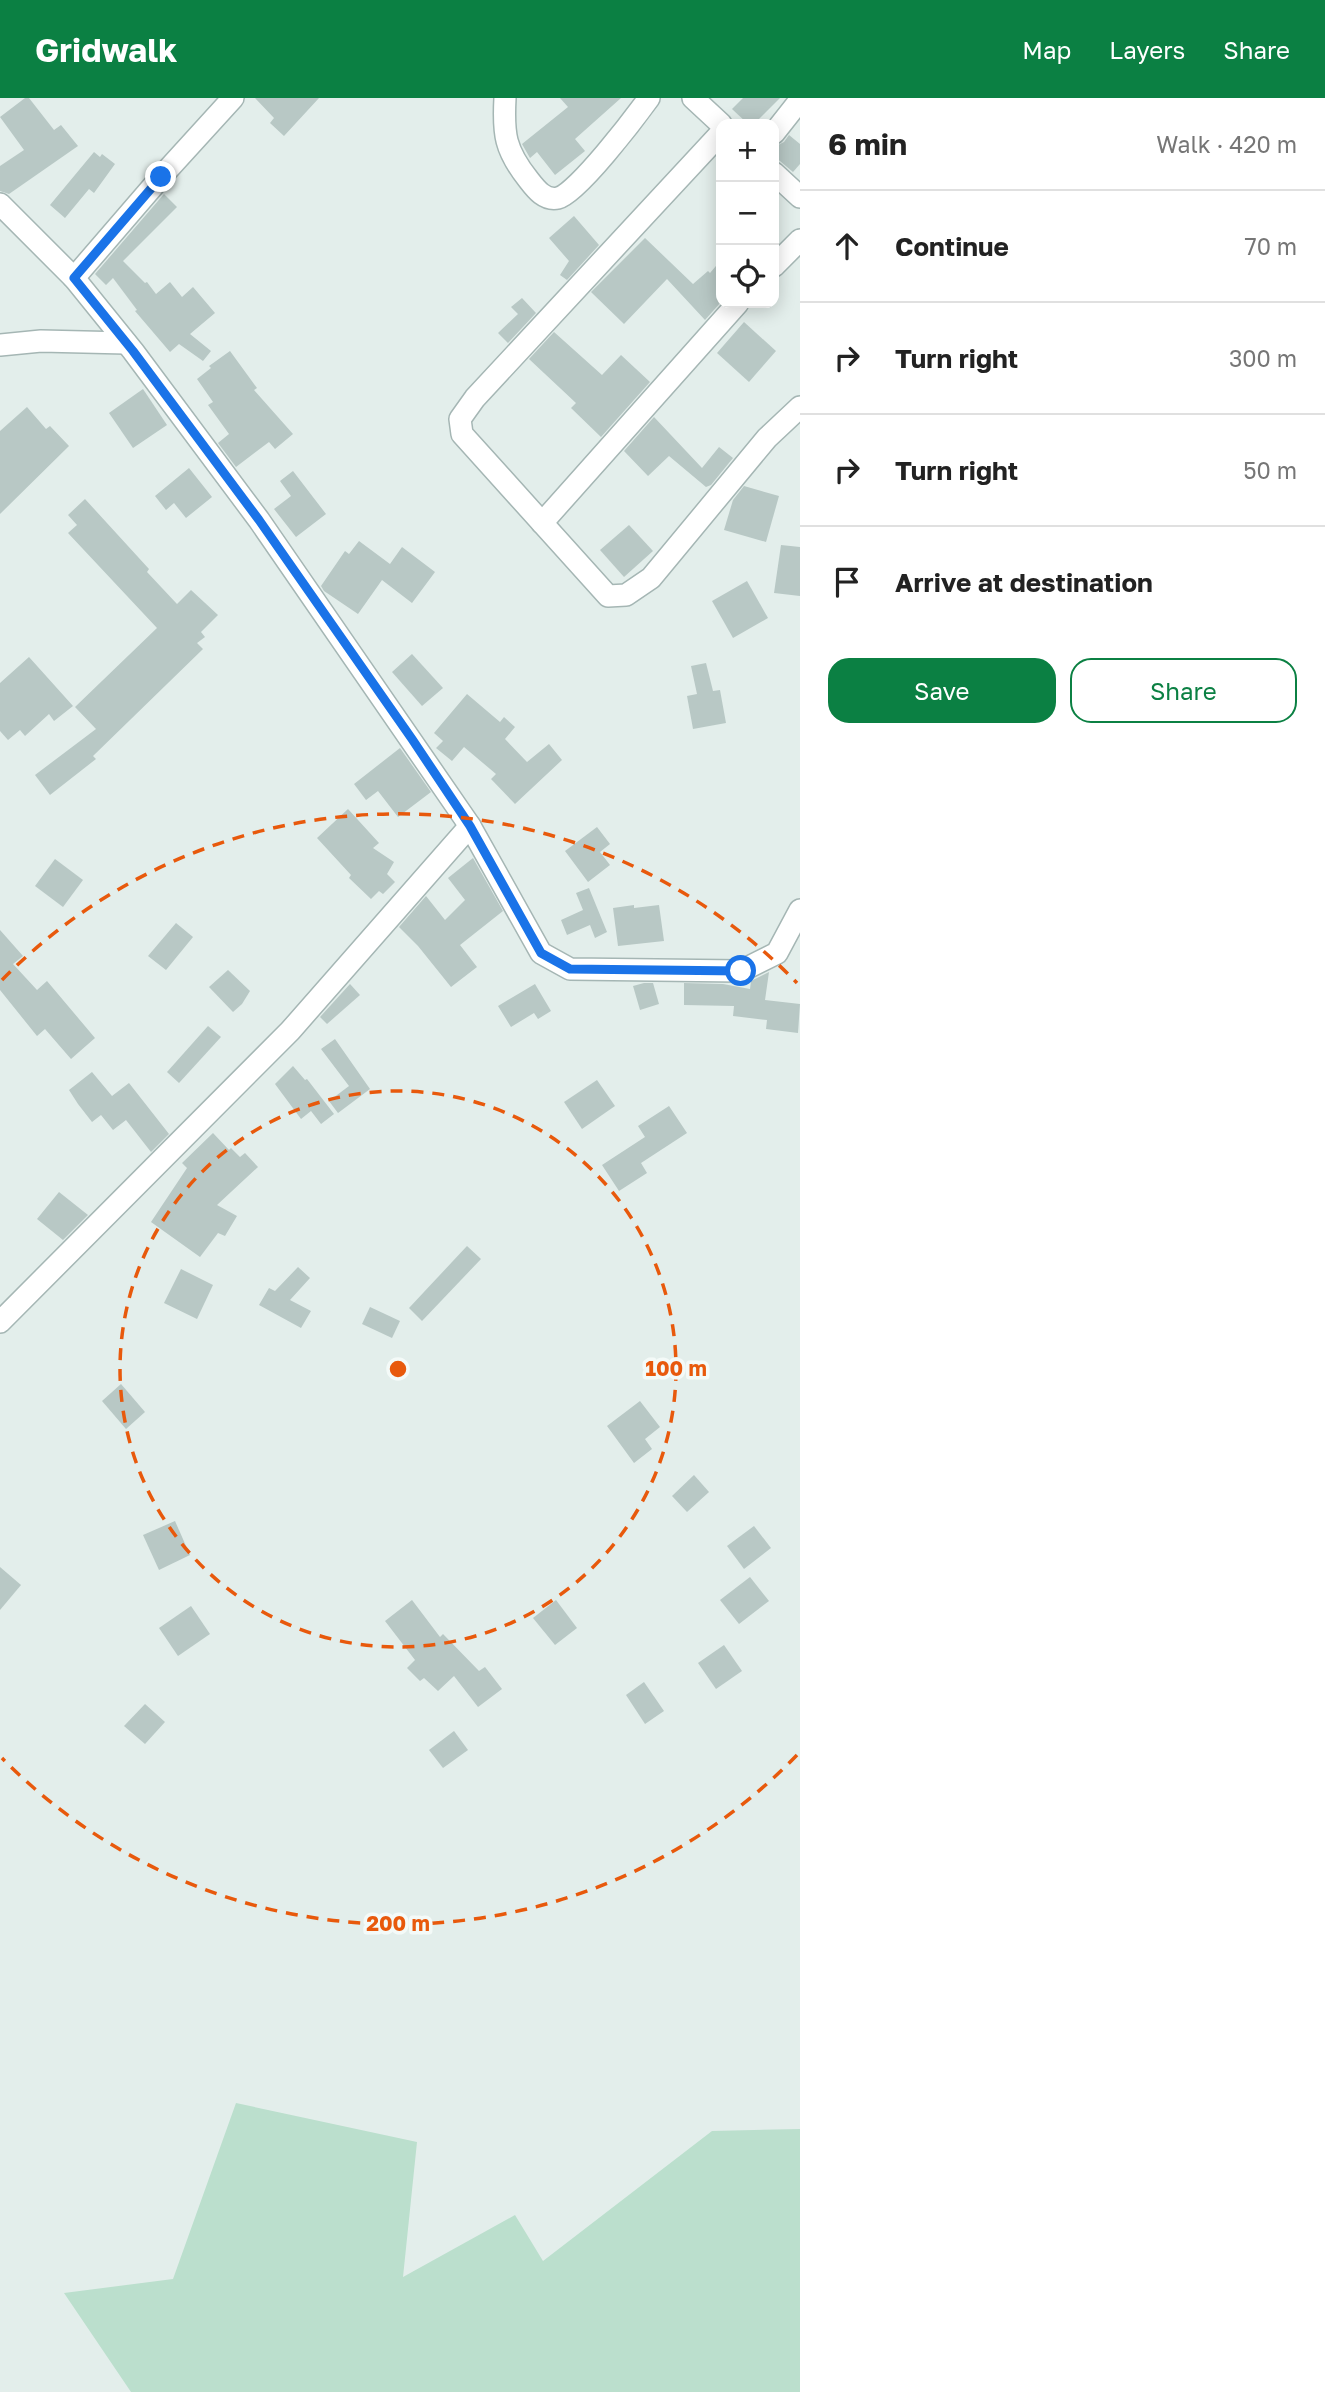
<!DOCTYPE html>
<html lang="en">
<head>
<meta charset="utf-8">
<style>
  body { margin:0; font-family:"Golos Text",sans-serif; background:#f6f6f6; color:#222 }
  .controls { position:absolute; right:21px; top:21px; display:grid; overflow:hidden; border-radius:14px; box-shadow:0 4px 18px #0003 }
  .controls button { width:63px; height:63px; display:grid; place-items:center; padding:0; border:0; border-bottom:2px solid #e0e0e0; background:#fff; color:#222; font:35px sans-serif }
  .stop { position:absolute; width:21px; height:21px; margin:-16px; border:5px solid #1a73e8; border-radius:50%; background:#fff }
  .stop.end { background:#1a73e8; border-color:#fff; box-shadow:0 2px 7px #0008 }
  .list { margin:0; padding:0; list-style:none }
  h2 { display:flex; justify-content:space-between; align-items:center; height:91px; margin:0; padding:0 28px; font-size:30px }
  h2 small { font-size:23px; font-weight:400; color:#767676 }
  .list li { display:grid; grid-template-columns:46px 1fr auto; gap:21px; align-items:center; box-sizing:border-box; height:112px; padding:0 28px; border-top:2px solid #e0e0e0 }
  .list b { display:block; font-size:26px; white-space:nowrap }
  .list em { font-size:23px; font-style:normal; color:#767676 }
  .actions { display:flex; gap:14px; padding:21px 28px }
  .actions a { flex:1; padding:16px 0; border:2px solid #0b8043; border-radius:21px; text-align:center; font-size:24px; color:#0b8043 }
  .actions .main { background:#0b8043; color:#fff }
  .icon { flex:none; width:38px; height:38px; fill:none; stroke:currentColor; stroke-width:2; stroke-linecap:round; stroke-linejoin:round }
  .map { position:relative; flex:none; width:800px; height:2294px; overflow:hidden }
  header { display:flex; align-items:center; gap:42px; box-sizing:border-box; height:98px; padding:0 35px; background:#0b8043; color:#fff }
  header strong { font-size:33px }
  nav { display:flex; gap:38px; margin-inline-start:auto; font-size:24px }
  main { display:flex }
  aside { flex:1; background:#fff }
  .map>svg:first-child { display:block }
  .green { fill:#bbdfcd }
  .building { fill:#b8c8c5 }
  .lines { fill:none; stroke-linecap:round; stroke-linejoin:round }
  .street-casing { stroke:#a5b6b4; stroke-width:24 }
  .street { stroke:#fff; stroke-width:21 }
  .route { stroke:#1a73e8; stroke-width:9 }
  .ring { fill:none; stroke:#e8590c; stroke-width:3.5; stroke-dasharray:12 9 }
  .centre { fill:#e8590c; stroke:#f4faf8; stroke-width:3.5 }
  .ring-label { font-size:21px; text-anchor:middle; font-weight:bold; fill:#e8590c; stroke:#f4faf8; stroke-width:7; stroke-linejoin:round; paint-order:stroke }
</style>
</head>
<body>
<header>
<strong>Gridwalk</strong>
<nav><a>Map</a><a>Layers</a><a>Share</a></nav>
</header>
<main>
<div class="map">
<svg width="800" height="2294" viewBox="0 0 800 2294">
  <rect width="100%" height="100%" fill="#e3eeeb"/>
  <polygon class="green" points="236,2005 417,2044 403,2179 515,2117 543,2163 712,2033 800,2031 800,2294 131,2294 64,2195 173,2181"/>
  <g class="building">
    <polygon points="25,0 29,0 54,32 61,27 78,48 9,96 0,93 0,68 24,52 0,19"/>
    <polygon points="255,0 319,0 284,38 270,25 274,20"/>
    <polygon points="560,0 621,0 575,41 585,53 555,77 537,54 530,60 522,46 568,9"/>
    <polygon points="743,0 780,0 754,26 748,26 732,11"/>
    <polygon points="789,37 800,46 800,66 793,74 774,58 774,49 784,44"/>
    <polygon points="94,54 100,59 102,56 115,66 94,95 89,91 65,120 50,107"/>
    <polygon points="164,96 177,109 123,163 145,185 147,184 156,196 170,184 182,199 193,189 215,215 190,236 211,253 203,263 179,246 170,254 135,213 137,212 113,180 106,187 95,176"/>
    <polygon points="574,118 599,147 567,182 560,177 569,163 549,140"/>
    <polygon points="645,140 693,186 708,173 710,175 721,162 721,204 705,222 667,181 624,226 591,194"/>
    <polygon points="522,200 536,215 508,245 498,235 518,216 511,209"/>
    <polygon points="744,224 776,253 749,284 717,255"/>
    <polygon points="554,234 602,277 621,257 650,284 601,339 571,310 576,305 529,261"/>
    <polygon points="230,253 257,290 254,292 293,336 275,351 269,344 236,369 218,345 229,336 208,307 213,304 197,281 211,270 209,268"/>
    <polygon points="143,291 167,327 133,350 109,315"/>
    <polygon points="27,309 46,331 50,328 69,348 0,416 0,333"/>
    <polygon points="654,319 702,370 719,349 733,360 711,387 706,389 669,358 648,378 624,353"/>
    <polygon points="189,370 212,399 186,420 174,405 166,412 155,398"/>
    <polygon points="293,373 326,416 296,439 274,411 291,398 280,383"/>
    <polygon points="744,388 779,398 766,444 724,432 733,402"/>
    <polygon points="85,401 149,471 147,474 177,506 191,492 218,517 201,534 205,539 197,545 203,551 93,658 96,661 50,697 35,677 96,631 75,609 157,530 68,435 77,427 68,417"/>
    <polygon points="629,427 653,453 624,479 600,452"/>
    <polygon points="359,443 390,466 402,449 435,474 412,505 382,482 358,516 324,493 321,488 345,453 349,456"/>
    <polygon points="781,447 800,449 800,498 774,495"/>
    <polygon points="747,483 768,520 733,540 712,503"/>
    <polygon points="412,556 443,590 422,608 392,574"/>
    <polygon points="29,559 73,608 54,623 49,616 25,638 20,632 8,642 0,633 0,585"/>
    <polygon points="706,565 713,593 720,592 726,625 693,631 687,598 697,596 691,568"/>
    <polygon points="467,596 500,624 504,619 515,629 505,641 527,664 549,646 562,662 515,706 491,681 496,676 464,649 452,663 436,650 443,643 434,635"/>
    <polygon points="400,650 431,694 398,719 378,693 366,702 354,686"/>
    <polygon points="348,711 379,745 373,750 394,764 387,776 395,784 383,796 379,793 371,801 349,780 351,777 317,740"/>
    <polygon points="597,729 610,746 600,754 610,767 588,784 565,753"/>
    <polygon points="473,760 503,813 460,847 477,869 451,889 418,848 399,829 426,798 445,822 465,802 448,780"/>
    <polygon points="55,761 83,782 63,809 35,788"/>
    <polygon points="589,790 607,834 595,840 590,827 567,837 561,822 583,812 576,795"/>
    <polygon points="634,807 634,810 659,807 664,843 618,848 613,810"/>
    <polygon points="176,825 193,839 166,872 148,858"/>
    <polygon points="0,832 23,858 13,866 37,892 47,883 95,940 71,961 45,931 37,938 0,892"/>
    <polygon points="228,872 250,893 242,906 233,914 209,889"/>
    <polygon points="769,874 765,902 800,906 798,935 766,931 767,922 733,918 734,908 684,907 684,885 723,886 750,891 751,883"/>
    <polygon points="644,885 653,885 659,906 640,912 633,888"/>
    <polygon points="350,886 360,897 327,926 320,919"/>
    <polygon points="535,886 551,913 538,921 534,915 511,929 498,908"/>
    <polygon points="208,928 221,939 179,985 167,974"/>
    <polygon points="335,941 370,991 338,1015 329,1003 349,988 321,951"/>
    <polygon points="293,968 305,982 307,981 334,1016 321,1026 311,1013 301,1021 275,986"/>
    <polygon points="92,974 112,998 129,985 169,1036 151,1054 126,1022 113,1032 101,1017 92,1024 78,1006 69,992"/>
    <polygon points="597,982 615,1008 582,1031 564,1004"/>
    <polygon points="669,1008 687,1035 641,1065 647,1075 619,1093 602,1067 645,1039 638,1028"/>
    <polygon points="213,1035 229,1052 231,1050 240,1059 245,1055 258,1069 217,1107 237,1118 225,1138 218,1135 200,1159 151,1124 187,1070 182,1065"/>
    <polygon points="59,1094 88,1117 63,1142 37,1121"/>
    <polygon points="467,1148 481,1161 422,1223 409,1210"/>
    <polygon points="298,1169 310,1180 290,1202 311,1213 301,1230 259,1207 269,1190 275,1193"/>
    <polygon points="181,1171 213,1187 197,1221 164,1205"/>
    <polygon points="370,1209 400,1223 392,1240 362,1226"/>
    <polygon points="121,1286 145,1314 126,1331 102,1303"/>
    <polygon points="640,1303 660,1329 645,1341 652,1351 634,1365 607,1328"/>
    <polygon points="694,1377 709,1394 687,1414 672,1398"/>
    <polygon points="175,1423 190,1457 159,1472 143,1437"/>
    <polygon points="754,1428 771,1450 744,1471 727,1448"/>
    <polygon points="0,1469 21,1487 0,1512"/>
    <polygon points="750,1479 769,1503 739,1526 720,1502"/>
    <polygon points="412,1502 440,1539 443,1536 479,1573 485,1569 502,1591 478,1609 454,1578 438,1593 424,1580 420,1583 407,1570 415,1562 385,1523"/>
    <polygon points="556,1502 577,1530 555,1547 533,1520"/>
    <polygon points="191,1508 210,1536 178,1558 159,1530"/>
    <polygon points="724,1547 742,1573 716,1591 698,1565"/>
    <polygon points="644,1584 664,1613 645,1626 626,1597"/>
    <polygon points="145,1606 165,1624 145,1646 124,1628"/>
    <polygon points="454,1633 468,1652 443,1670 429,1652"/>
  </g>
  <g class="lines">
    <defs>
      <g id="street">
        <path d="M505 0C503 36 505 52 528 81 535 90 544 103 558 100 577 96 636 18 649 0"/>
        <polyline points="693,0 721,26"/>
        <polyline points="721,35 475,300 460,321 462,336 608,498 626,497 651,480 767,340 800,309"/>
        <polyline points="774,35 800,2"/>
        <polyline points="774,75 800,99"/>
        <polyline points="0,106 74,180 133,253 259,422 470,728 290,933 0,1224"/>
        <polyline points="774,168 800,142"/>
        <polyline points="74,180 161,79 233,0"/>
        <polyline points="0,247 41,243 126,245"/>
        <polyline points="542,425 738,205"/>
        <polyline points="470,728 541,855 570,871 741,873 777,855 800,812"/>
      </g>
    </defs>
    <use href="#street" class="street-casing"/>
    <use href="#street" class="street"/>
  </g>
  <g class="lines">
    <polyline class="route" points="161,79 74,180 133,253 259,422 412,641 470,728 541,855 570,871 741,873"/>
  </g>
  <g class="ring">
    <circle cx="398" cy="1271" r="278"/>
    <path d="M797 1657A555 555 0 0 1 2 1660M2 882A555 555 0 0 1 797 885"/>
  </g>
  <circle cx="398" cy="1271" r="10" class="centre"/>
  <g class="ring-label">
    <text x="676" y="1278">100 m</text>
    <text x="398" y="1833">200 m</text>
  </g>
</svg>
<div class="controls">
<button>+</button>
<button>−</button>
<button><svg class="icon" aria-label="locate" viewBox="0 0 24 24"><circle cx="12" cy="12" r="6"/><path d="M12 2v4M12 18v4M2 12h4M18 12h4"/></svg></button>
</div>
<div class="stop" style="left:741px;top:873px"></div>
<div class="stop end" style="left:161px;top:79px"></div>
</div>
<aside>
<h2>6 min<small>Walk · 420 m</small></h2>
<ul class="list">
<li><svg class="icon" aria-label="ahead" viewBox="0 0 24 24"><path d="M12 20V5M6 11l6-6 6 6"/></svg><div><b>Continue</b></div><em>70 m</em></li>
<li><svg class="icon" aria-label="right" viewBox="0 0 24 24"><path d="M7 20v-9h11M14 6l5 5-5 5"/></svg><div><b>Turn right</b></div><em>300 m</em></li>
<li><svg class="icon" aria-label="right" viewBox="0 0 24 24"><path d="M7 20v-9h11M14 6l5 5-5 5"/></svg><div><b>Turn right</b></div><em>50 m</em></li>
<li><svg class="icon" aria-label="arrive" viewBox="0 0 24 24"><path d="M6 21V4h12l-3 4 3 4H6"/></svg><div><b>Arrive at destination</b></div></li>
</ul>
<div class="actions"><a class="main">Save</a><a>Share</a></div>
</aside>
</main>
</body>
</html>
